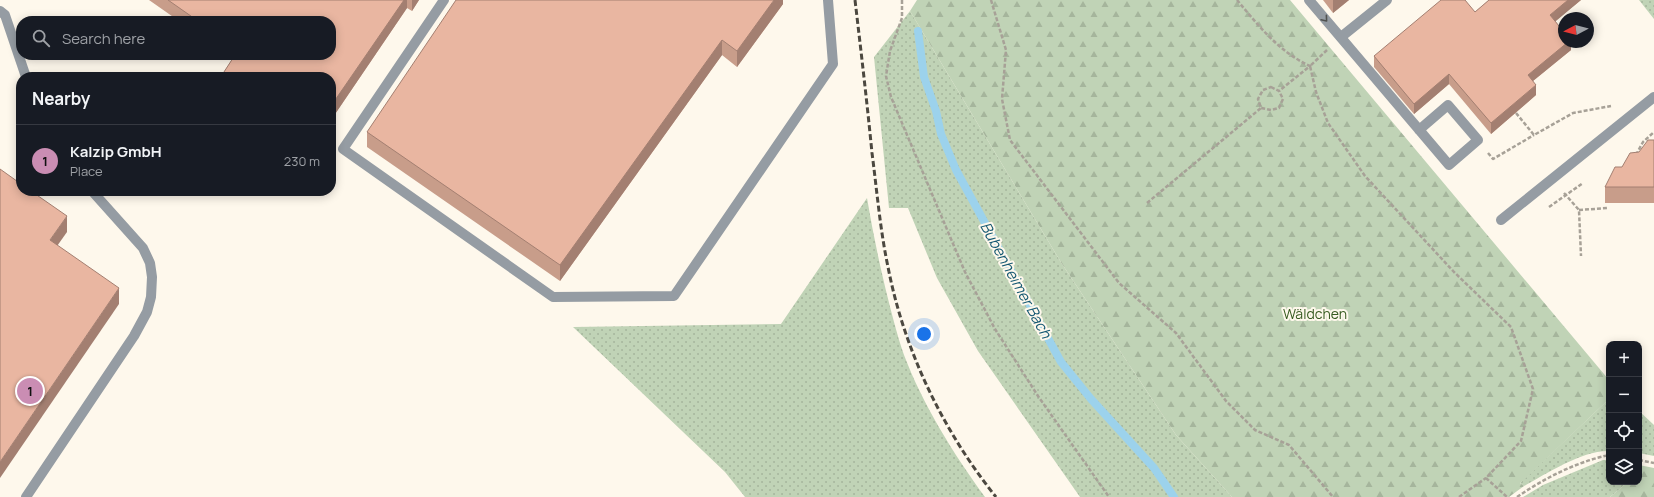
<!DOCTYPE html>
<html lang="en">
<head>
<meta charset="utf-8">
<style>
  body { margin:0; font-family:Manrope,sans-serif; background:#242831; color:#f1f3f6 }
  .controls { position:absolute; right:12px; bottom:12px; display:grid; overflow:hidden; border-radius:8px; box-shadow:0 2px 10px #0003 }
  .controls button { width:36px; height:36px; display:grid; place-items:center; padding:0; border:0; border-bottom:1px solid #363941; background:#171b24; color:#f1f3f6; font:20px sans-serif }
  .compass { position:absolute; left:1558px; top:12px; width:36px; height:36px; border-radius:50%; background:#171b24; box-shadow:0 2px 10px #0003; rotate:263deg }
  .you { position:absolute; left:924px; top:334px; width:14px; height:14px; margin:-10px; border:3px solid #fff; border-radius:50%; background:#1a73e8; box-shadow:0 0 0 6px #1a73e833 }
  .badge { display:grid; place-items:center; width:26px; height:26px; border-radius:50%; background:#ca8db3; color:#111; font-size:13px; font-weight:700 }
  .pin { position:absolute; translate:-50% -50%; border:2px solid #fff; box-shadow:0 1px 4px #0006 }
  .list { margin:0; padding:0; list-style:none }
  h2 { display:flex; justify-content:space-between; align-items:center; height:52px; margin:0; padding:0 16px; font-size:17px }
  h2 small { font-size:13px; font-weight:400; color:#9ea1a6 }
  .list li { display:grid; grid-template-columns:26px 1fr auto; gap:12px; align-items:center; box-sizing:border-box; height:72px; padding:0 16px; border-top:1px solid #363941 }
  .list b { display:block; font-size:15px; white-space:nowrap }
  .list p { margin:0; font-size:13px; white-space:nowrap; color:#9ea1a6 }
  .list em { font-size:13px; font-style:normal; color:#9ea1a6 }
  .icon { flex:none; width:22px; height:22px; fill:none; stroke:currentColor; stroke-width:2; stroke-linecap:round; stroke-linejoin:round }
  .map { position:relative; flex:none; width:1654px; height:497px; overflow:hidden }
  .search { position:absolute; background:#171b24; box-shadow:0 2px 10px #0003; left:16px; top:16px; width:320px; height:44px; display:flex; align-items:center; gap:10px; box-sizing:border-box; padding:0 14px; border-radius:16px; color:#9ea1a6; font-size:15px }
  .panel { position:absolute; background:#171b24; box-shadow:0 2px 10px #0003; left:16px; top:72px; width:320px; height:124px; border-radius:16px }
  .map>svg:first-child { display:block }
  .grass { fill:url(#grass-dots) }
  .forest { fill:url(#forest-firs) }
  .lines { fill:none; stroke-linecap:round; stroke-linejoin:round }
  .stream { stroke:#9cd2ec; stroke-width:8 }
  .path { stroke:#a7a197; stroke-width:2.5; stroke-dasharray:4 2; stroke-linecap:butt }
  .service { stroke:#959ca3; stroke-width:10 }
  .rail { stroke:#4c4840; stroke-width:3; stroke-dasharray:6 3; stroke-linecap:butt }
  .wall { fill:#c89d8a }
  .shaded-wall { fill:#a37f71 }
  .building { fill:#e9b6a1; stroke:#a37f71 }
  .oneway { stroke:#515250 }
  .labels { text-anchor:middle; dominant-baseline:central; stroke-width:4; stroke-linejoin:round; paint-order:stroke }
  .park-label { font-size:14px; fill:#375b20; stroke:#fef8ec }
  .water-label { font-size:15px; font-style:italic; fill:#155872; stroke:#fef8ec }
</style>
</head>
<body>
<div class="map">
<svg width="1654" height="497" viewBox="0 0 1654 497">
  <defs>
    <pattern id="grass-dots" width="8" height="8" patternUnits="userSpaceOnUse"><rect width="8" height="8" fill="#c0d3b6"/><path d="M2 2h.1M6 6h.1" fill="none" stroke="#a5b59c" stroke-width="1.8" stroke-linecap="round"/></pattern>
    <pattern id="forest-firs" width="22" height="20" patternUnits="userSpaceOnUse"><rect width="22" height="20" fill="#c0d3b6"/><path d="M5 1l3.5 6h-7zM16 11l3.5 6h-7z" fill="#a5b59c"/></pattern>
  </defs>
  <rect width="100%" height="100%" fill="#fef8ec"/>
  <g class="grass">
    <polygon points="1639,0 1654,0 1654,19"/>
    <polygon points="910,11 1062,264 1176,435 1232,497 1080,497 978,351 937,278 908,208 889,208 874,57"/>
    <path d="M867 198C874 240 883 281 894 322 897 333 900 344 904 355 923 405 953 453 985 497H745L725 472 573 327 781 324Z"/>
    <path d="M1609 399V451C1583 450 1546 474 1524 486L1520 483Z"/>
    <polygon points="1639,411 1654,425 1654,456 1639,453"/>
    <polygon points="1603,460 1609,460 1609,482 1628,482 1610,497 1523,497 1543,485"/>
  </g>
  <g class="forest">
    <polygon points="917,0 1290,0 1609,380 1609,399 1524,480 1520,483 1524,486 1509,497 1232,497 1176,435 1062,264 910,11"/>
    <polygon points="1639,465 1654,468 1654,497 1610,497 1628,482 1639,482"/>
  </g>
  <g class="lines">
    <polyline class="stream" points="918,31 924,77 936,111 941,134 956,170 1061,362 1091,399 1154,468 1174,497"/>
    <g class="path">
      <polyline points="902,0 902,18 890,51 886,76 891,97 965,272 995,329 1038,396 1109,497"/>
      <polyline points="991,0 1006,50 1002,99 1010,140 1119,283 1176,333 1226,401 1255,430 1289,445 1333,497"/>
      <path d="M1237 0C1258 25 1279 52 1310 66L1279 91"/>
      <polyline points="1327,50 1310,66 1316,92 1328,123 1365,176 1454,272 1511,327 1533,389 1521,441 1486,478 1507,497"/>
      <polygon points="1271,87 1279,91 1283,99 1279,108 1271,110 1261,108 1258,99 1263,90"/>
      <polyline points="1516,113 1534,135 1573,113 1611,106"/>
      <polyline points="1488,153 1493,159 1534,135"/>
      <polyline points="1636,155 1643,142 1654,132"/>
      <polyline points="1564,193 1579,210 1581,256"/>
      <polyline points="1147,203 1261,108"/>
      <polyline points="1549,207 1583,183"/>
      <polyline points="1579,210 1608,208"/>
      <polyline points="1639,460 1654,463"/>
      <polyline points="1459,497 1486,478"/>
      <path d="M1517 497C1545 478 1576 462 1609 455"/>
    </g>
    <g class="service">
      <polyline points="444,0 343,149 553,297 674,296 833,64 828,0"/>
      <polyline points="1309,0 1449,165 1478,140 1448,105 1419,130"/>
      <polyline points="0,11 5,15 26,77"/>
      <polyline points="1341,37 1387,0"/>
      <polyline points="1501,220 1654,97"/>
      <polyline points="26,497 134,336 147,312 151,297 152,277 150,263 143,248 92,191"/>
    </g>
    <path class="rail" d="M855 0C861 51 867 102 872 153 877 191 880 229 888 267 904 350 943 431 996 497"/>
  </g>
  <g class="wall">
    <polygon points="149,0 419,0 412,11 407,8 331,120 331,77 222,77 222,75 233,58 229,55 331,55 331,21 179,21"/>
    <polygon points="783,0 783,4 737,67 722,55 560,281 367,147 367,132"/>
    <polygon points="1323,0 1349,0 1333,13"/>
    <polygon points="1489,0 1581,0 1555,21 1571,42 1571,50 1533,81 1536,95 1491,134 1449,84 1414,114 1374,67 1374,56 1475,12"/>
    <polygon points="1654,140 1654,203 1605,203 1605,187 1622,167"/>
  </g>
  <g class="shaded-wall">
    <polygon points="404,0 407,0 407,8 331,120 331,106"/>
    <polygon points="412,0 419,0 412,11"/>
    <polygon points="774,0 783,0 783,4 737,67 737,51"/>
    <polygon points="1333,0 1349,0 1333,13"/>
    <polygon points="1568,0 1581,0 1550,26 1550,15"/>
    <polygon points="722,40 722,55 560,281 560,265"/>
    <polygon points="1568,42 1571,42 1571,50 1528,85 1528,75"/>
    <polygon points="1449,74 1449,84 1414,114 1414,104"/>
    <polygon points="1536,85 1536,95 1491,134 1491,123"/>
    <polygon points="67,216 67,232 50,256 50,240"/>
    <polygon points="119,288 119,304 0,478 0,462"/>
  </g>
  <g class="building">
    <polygon points="168,0 404,0 331,106 331,77 224,77 222,75 235,55 331,55 331,21 198,21"/>
    <polygon points="456,0 774,0 737,51 722,40 560,265 367,132"/>
    <polygon points="1441,0 1465,0 1475,12 1489,0 1568,0 1550,15 1564,32 1564,42 1568,42 1528,75 1536,85 1491,123 1449,74 1414,104 1374,56"/>
    <polygon points="1648,140 1654,140 1654,187 1605,187 1615,167 1622,167 1630,153 1639,152"/>
    <polygon points="0,169 21,184 21,191 31,191 67,216 50,240 119,288 0,462"/>
  </g>
  <defs><path id="oneway-chevron" d="M-2-3.5L2.5 0L-2 3.5" fill="none" stroke-width="1.6" stroke-linecap="round" stroke-linejoin="round"/></defs>
  <use class="oneway" href="#oneway-chevron" transform="translate(1325 19) rotate(50)"/>
  <g class="labels">
    <g class="park-label">
      <text x="1315" y="313">Wäldchen</text>
    </g>
    <g class="water-label">
      <text transform="translate(1016 280) rotate(61)">Bubenheimer Bach</text>
    </g>
  </g>
</svg>
<div class="controls">
<button>+</button>
<button>−</button>
<button><svg class="icon" aria-label="locate" viewBox="0 0 24 24"><circle cx="12" cy="12" r="6"/><path d="M12 2v4M12 18v4M2 12h4M18 12h4"/></svg></button>
<button><svg class="icon" aria-label="layers" viewBox="0 0 24 24"><path d="M12 4l9 5-9 5-9-5zM3 14l9 5 9-5"/></svg></button>
</div>
<svg class="compass" viewBox="-18 -18 36 36"><path d="M0-13l5 13h-10z" fill="#e53935"/><path d="M0 13l5-13h-10z" fill="#9ea1a6"/></svg>
<div class="you"></div>
<div class="pin badge" style="left:30px;top:391px">1</div>
<div class="search"><svg class="icon" aria-label="search" viewBox="0 0 24 24"><circle cx="10" cy="10" r="6"/><path d="M15 15l6 6"/></svg>Search here</div>
<section class="panel">
<h2>Nearby<small></small></h2>
<ul class="list">
<li><span class="badge">1</span><div><b>Kalzip GmbH</b><p>Place</p></div><em>230 m</em></li>
</ul>
</section>
</div>
</body>
</html>
